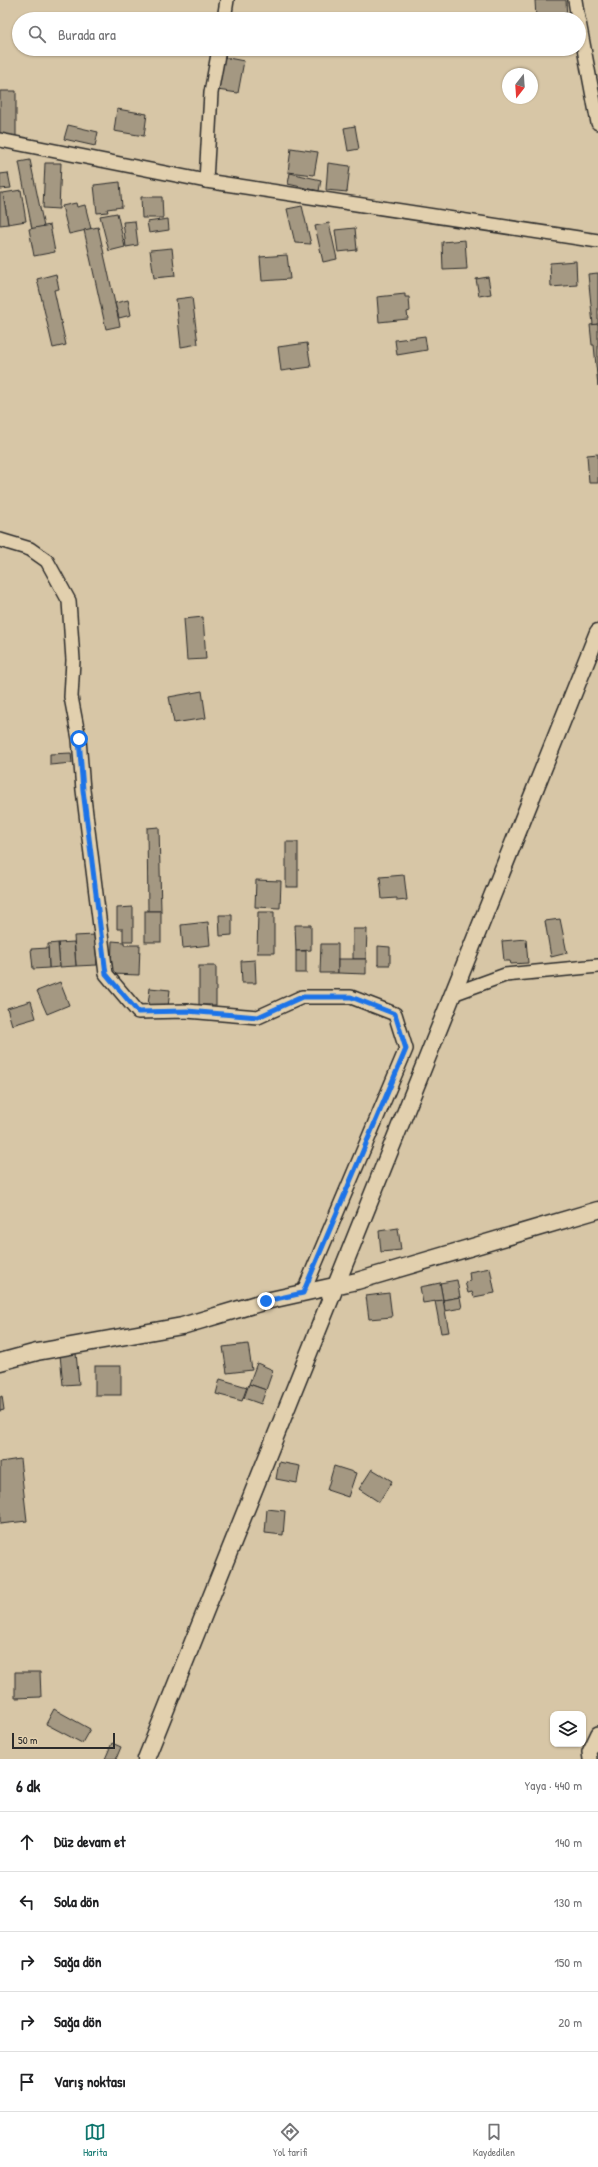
<!DOCTYPE html>
<html lang="tr">
<head>
<meta charset="utf-8">
<style>
  body { margin:0; font-family:"Patrick Hand",sans-serif; background:#f2f2f2; color:#202124 }
  .controls { position:absolute; right:12px; bottom:12px; display:grid; overflow:hidden; border-radius:8px; box-shadow:0 1px 3px #0004 }
  .controls button { width:36px; height:36px; display:grid; place-items:center; padding:0; border:0; border-bottom:1px solid #e0e0e0; background:#fff; color:#202124; font:20px sans-serif }
  .compass { position:absolute; left:502px; top:68px; width:36px; height:36px; border-radius:50%; background:#fff; box-shadow:0 1px 3px #0004; rotate:197deg }
  .scale { position:absolute; left:12px; bottom:10px; width:103px; box-sizing:border-box; padding-left:4px; border:2px solid #2b2b2b; border-top:0; font-size:11px; line-height:14px; white-space:nowrap; color:#2b2b2b; -webkit-text-stroke:3px #e2d0ae; paint-order:stroke }
  .stop { position:absolute; width:12px; height:12px; margin:-9px; border:3px solid #1a73e8; border-radius:50%; background:#fff }
  .stop.end { background:#1a73e8; border-color:#fff; box-shadow:0 1px 4px #0008 }
  .list { margin:0; padding:0; list-style:none }
  h2 { display:flex; justify-content:space-between; align-items:center; height:52px; margin:0; padding:0 16px; font-size:17px }
  h2 small { font-size:13px; font-weight:400; color:#757577 }
  .list li { display:grid; grid-template-columns:26px 1fr auto; gap:12px; align-items:center; box-sizing:border-box; height:60px; padding:0 16px; border-top:1px solid #e0e0e0 }
  .list b { display:block; font-size:15px; white-space:nowrap }
  .list em { font-size:13px; font-style:normal; color:#757577 }
  .icon { flex:none; width:22px; height:22px; fill:none; stroke:currentColor; stroke-width:2; stroke-linecap:round; stroke-linejoin:round }
  .map { position:relative; flex:none; width:598px; height:1759px; overflow:hidden }
  .search { position:absolute; background:#fff; box-shadow:0 1px 3px #0004; left:12px; right:12px; top:12px; height:44px; display:flex; align-items:center; gap:10px; box-sizing:border-box; padding:0 14px; border-radius:22px; color:#757577; font-size:15px }
  .sheet { height:352px; background:#fff }
  nav { display:flex; justify-content:space-around; align-items:center; box-sizing:border-box; height:56px; border-top:1px solid #e0e0e0; background:#fff; font-size:11px; color:#757577 }
  nav a { display:grid; justify-items:center; gap:2px }
  nav .on { color:#0f766e }
  .map>svg:first-child { display:block }
  .building { fill:#a49882; stroke:#2b2b2b }
  .lines { fill:none; stroke-linecap:round; stroke-linejoin:round }
  .minor-casing { stroke:#2b2b2b; stroke-width:16 }
  .tertiary-casing { stroke:#2b2b2b; stroke-width:19 }
  .minor { stroke:#e2d0ae; stroke-width:13 }
  .tertiary { stroke:#e2d0ae; stroke-width:16 }
  .route { stroke:#1a73e8; stroke-width:5 }
</style>
</head>
<body>
<div class="map">
<svg width="598" height="1759" viewBox="0 0 598 1759">
  <rect width="100%" height="100%" fill="#d7c6a6"/>
  <filter id="ink" filterUnits="userSpaceOnUse"><feTurbulence type="fractalNoise" baseFrequency=".025" numOctaves="2"/><feDisplacementMap in="SourceGraphic" scale="8" xChannelSelector="R" yChannelSelector="G"/><feConvolveMatrix kernelMatrix="1 2 1 2 8 2 1 2 1" color-interpolation-filters="sRGB"/></filter>
  <g filter="url(#ink)">
    <g class="building">
      <polygon points="535,0 566,0 567,19 536,19"/>
      <polygon points="223,57 244,61 238,93 217,90"/>
      <polygon points="0,91 16,91 16,138 0,135"/>
      <polygon points="117,109 147,114 144,136 114,131"/>
      <polygon points="68,125 98,132 95,146 64,139"/>
      <polygon points="355,126 359,149 348,151 344,128"/>
      <polygon points="291,148 318,152 314,175 288,172"/>
      <polygon points="30,160 44,227 32,229 19,162"/>
      <polygon points="45,163 61,163 59,209 43,208"/>
      <polygon points="328,163 350,166 347,192 326,190"/>
      <polygon points="8,173 11,188 0,189 0,174"/>
      <polygon points="290,173 321,180 319,191 288,184"/>
      <polygon points="120,182 122,207 107,209 108,212 97,213 94,185"/>
      <polygon points="21,190 26,221 8,224 3,193"/>
      <polygon points="0,193 3,193 8,224 0,225"/>
      <polygon points="141,197 162,197 163,218 142,218"/>
      <polygon points="76,203 77,207 85,205 91,229 69,234 62,206"/>
      <polygon points="302,206 311,244 295,243 287,209"/>
      <polygon points="117,213 125,247 109,251 100,216"/>
      <polygon points="168,219 169,230 149,233 147,222"/>
      <polygon points="135,221 138,245 126,247 123,222"/>
      <polygon points="329,223 337,259 323,262 315,226"/>
      <polygon points="50,225 55,252 34,256 29,229"/>
      <polygon points="98,227 120,326 106,329 84,230"/>
      <polygon points="355,228 357,250 338,252 335,230"/>
      <polygon points="465,240 467,269 443,270 442,242"/>
      <polygon points="172,248 175,276 154,278 150,250"/>
      <polygon points="287,255 290,279 262,281 260,257"/>
      <polygon points="576,261 577,285 551,287 550,263"/>
      <polygon points="598,273 598,324 593,325 588,274"/>
      <polygon points="56,274 59,289 54,290 66,345 53,348 37,279"/>
      <polygon points="488,277 491,294 479,296 476,279"/>
      <polygon points="405,294 405,297 409,297 410,311 407,312 408,319 379,322 377,297"/>
      <polygon points="192,297 198,344 181,347 176,299"/>
      <polygon points="128,300 131,315 119,318 115,303"/>
      <polygon points="598,324 598,386 594,345 592,345 590,325"/>
      <polygon points="425,336 427,350 397,355 395,340"/>
      <polygon points="307,343 311,367 281,371 278,347"/>
      <polygon points="598,454 598,483 589,483 587,455"/>
      <polygon points="203,617 206,659 187,660 184,619"/>
      <polygon points="202,691 206,718 174,723 169,697"/>
      <polygon points="71,753 72,763 50,765 50,754"/>
      <polygon points="159,827 161,911 148,911 147,828"/>
      <rect x="286" y="842" width="12" height="45"/>
      <polygon points="404,875 407,900 397,901 397,898 382,899 380,877"/>
      <polygon points="256,880 281,881 280,908 255,907"/>
      <polygon points="133,907 133,941 123,941 123,929 117,929 117,908"/>
      <rect x="145" y="911" width="16" height="31"/>
      <polygon points="258,912 274,912 274,953 257,953"/>
      <polygon points="219,915 232,915 232,935 220,936"/>
      <polygon points="560,919 567,953 551,957 545,921"/>
      <polygon points="208,922 210,945 183,948 181,925"/>
      <polygon points="295,925 311,925 311,950 296,951"/>
      <polygon points="353,929 367,929 366,959 353,959"/>
      <polygon points="95,935 97,965 76,966 74,936"/>
      <polygon points="526,939 528,963 511,964 510,961 504,961 502,941"/>
      <polygon points="112,941 124,942 124,945 140,945 139,975 111,974"/>
      <polygon points="74,942 76,966 60,967 58,943"/>
      <polygon points="58,943 60,967 49,968 48,944"/>
      <polygon points="321,944 338,944 338,973 320,973"/>
      <polygon points="378,946 390,947 390,965 378,965"/>
      <polygon points="48,948 49,968 33,969 31,949"/>
      <rect x="296" y="951" width="10" height="22"/>
      <polygon points="338,959 366,959 366,974 338,973"/>
      <polygon points="255,960 256,983 242,983 241,961"/>
      <rect x="199" y="966" width="17" height="39"/>
      <polygon points="60,982 69,1005 47,1014 37,991"/>
      <polygon points="150,988 170,990 168,1007 148,1005"/>
      <polygon points="31,1001 36,1018 12,1025 7,1008"/>
      <polygon points="398,1228 401,1250 381,1252 379,1231"/>
      <polygon points="490,1268 495,1293 474,1297 472,1292 468,1293 465,1282 470,1281 469,1272"/>
      <polygon points="457,1280 460,1297 443,1300 440,1283"/>
      <polygon points="440,1283 443,1300 423,1303 420,1287"/>
      <polygon points="389,1293 392,1317 369,1319 366,1296"/>
      <polygon points="460,1297 462,1308 445,1311 443,1300"/>
      <polygon points="443,1300 449,1332 441,1333 435,1301"/>
      <polygon points="248,1344 252,1370 227,1373 223,1347"/>
      <polygon points="76,1353 79,1384 63,1385 60,1355"/>
      <polygon points="257,1363 273,1370 266,1390 249,1384"/>
      <rect x="95" y="1366" width="26" height="29"/>
      <polygon points="220,1379 247,1387 242,1401 216,1394"/>
      <polygon points="249,1384 266,1390 261,1404 244,1398"/>
      <polygon points="2,1396 4,1410 0,1411 0,1397"/>
      <polygon points="20,1459 27,1521 0,1524 0,1462"/>
      <polygon points="279,1462 300,1466 297,1483 276,1479"/>
      <polygon points="334,1466 356,1473 348,1497 327,1490"/>
      <polygon points="372,1469 392,1481 379,1502 359,1489"/>
      <polygon points="267,1509 285,1511 283,1535 265,1533"/>
      <polygon points="15,1672 40,1672 41,1697 15,1698"/>
      <polygon points="54,1709 90,1729 82,1743 46,1724"/>
      <polygon points="112,1743 121,1747 116,1759 105,1759"/>
    </g>
    <g class="lines">
      <defs>
        <g id="minor">
          <polyline points="575,0 578,19"/>
          <polyline points="224,19 227,0"/>
          <polyline points="579,22 598,123"/>
          <polyline points="0,140 206,181 598,241"/>
          <polyline points="206,181 211,93 219,49"/>
          <polyline points="0,540 30,549 47,561 69,601 73,660 71,697 79,739 83,790 106,974 138,1012 187,1011 258,1017 302,997 351,997 395,1014 406,1049 303,1293"/>
          <polyline points="453,994 505,975 598,966"/>
          <polyline points="590,1759 589,1752 598,1733"/>
        </g>
        <g id="tertiary">
          <polyline points="0,1362 37,1352 182,1326 266,1301 357,1281 598,1210"/>
          <polyline points="146,1759 598,632"/>
        </g>
      </defs>
      <use href="#minor" class="minor-casing"/>
      <use href="#tertiary" class="tertiary-casing"/>
      <use href="#minor" class="minor"/>
      <use href="#tertiary" class="tertiary"/>
    </g>
  </g>
  <g class="lines" filter="url(#ink)">
    <polyline class="route" points="79,739 83,790 106,974 138,1012 187,1011 258,1017 302,997 351,997 395,1014 406,1049 303,1293 266,1301"/>
  </g>
</svg>
<div class="controls">
<button><svg class="icon" aria-label="layers" viewBox="0 0 24 24"><path d="M12 4l9 5-9 5-9-5zM3 14l9 5 9-5"/></svg></button>
</div>
<svg class="compass" viewBox="-18 -18 36 36"><path d="M0-13l5 13h-10z" fill="#e53935"/><path d="M0 13l5-13h-10z" fill="#757577"/></svg>
<div class="scale">50 m</div>
<div class="stop" style="left:79px;top:739px"></div>
<div class="stop end" style="left:266px;top:1301px"></div>
<div class="search"><svg class="icon" aria-label="search" viewBox="0 0 24 24"><circle cx="10" cy="10" r="6"/><path d="M15 15l6 6"/></svg>Burada ara</div>
</div>
<section class="sheet">
<h2>6 dk<small>Yaya · 440 m</small></h2>
<ul class="list">
<li><svg class="icon" aria-label="ahead" viewBox="0 0 24 24"><path d="M12 20V5M6 11l6-6 6 6"/></svg><div><b>Düz devam et</b></div><em>140 m</em></li>
<li><svg class="icon" aria-label="left" viewBox="0 0 24 24"><path d="M17 20v-9H6M10 6l-5 5 5 5"/></svg><div><b>Sola dön</b></div><em>130 m</em></li>
<li><svg class="icon" aria-label="right" viewBox="0 0 24 24"><path d="M7 20v-9h11M14 6l5 5-5 5"/></svg><div><b>Sağa dön</b></div><em>150 m</em></li>
<li><svg class="icon" aria-label="right" viewBox="0 0 24 24"><path d="M7 20v-9h11M14 6l5 5-5 5"/></svg><div><b>Sağa dön</b></div><em>20 m</em></li>
<li><svg class="icon" aria-label="arrive" viewBox="0 0 24 24"><path d="M6 21V4h12l-3 4 3 4H6"/></svg><div><b>Varış noktası</b></div></li>
</ul>
</section>
<nav>
<a class="on"><svg class="icon" aria-label="map" viewBox="0 0 24 24"><path d="M3 6l6-2 6 2 6-2v14l-6 2-6-2-6 2zM9 4v14M15 6v14"/></svg>Harita</a>
<a><svg class="icon" aria-label="directions" viewBox="0 0 24 24"><path d="M12 3l9 9-9 9-9-9zM9 14v-3h6M13 9l2 2-2 2"/></svg>Yol tarifi</a>
<a><svg class="icon" aria-label="saved" viewBox="0 0 24 24"><path d="M7 4h10v16l-5-4-5 4z"/></svg>Kaydedilen</a>
</nav>
</body>
</html>
